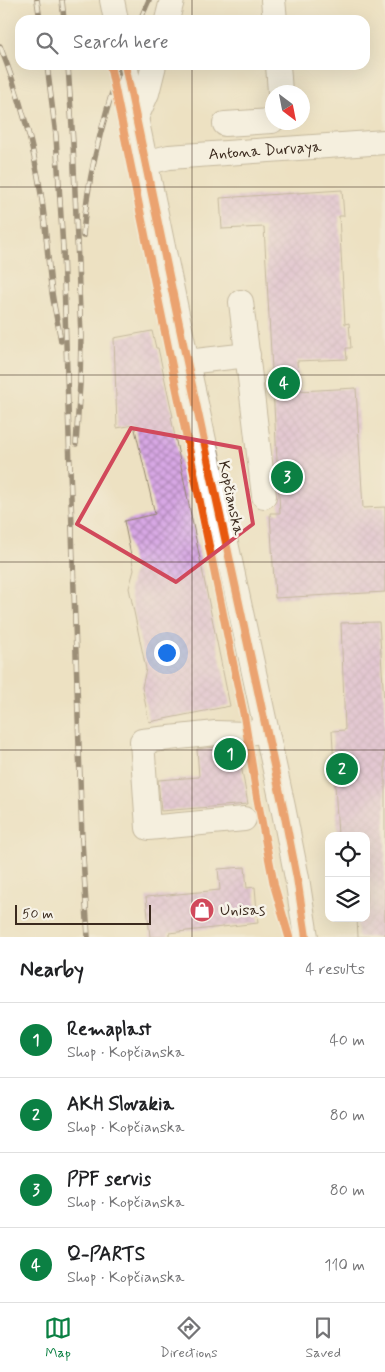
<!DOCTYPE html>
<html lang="en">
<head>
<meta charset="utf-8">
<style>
  body { margin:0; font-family:Mynerve,sans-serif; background:#f6f6f6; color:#202124 }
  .controls { position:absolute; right:15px; bottom:15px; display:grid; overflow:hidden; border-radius:10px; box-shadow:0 5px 20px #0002 }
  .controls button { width:45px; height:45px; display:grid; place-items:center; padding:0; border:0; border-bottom:1px solid #e0e0e0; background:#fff; color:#202124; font:25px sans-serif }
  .compass { position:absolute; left:265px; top:85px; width:45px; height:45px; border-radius:50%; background:#fff; box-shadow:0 5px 20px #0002; rotate:148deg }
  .scale { position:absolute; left:15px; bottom:12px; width:136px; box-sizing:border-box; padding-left:5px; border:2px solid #3b2a1e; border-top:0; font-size:14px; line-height:18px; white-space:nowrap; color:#3b2a1e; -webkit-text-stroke:4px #f7f3e8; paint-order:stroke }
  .you { position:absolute; left:166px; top:652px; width:18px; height:18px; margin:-12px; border:4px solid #fff; border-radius:50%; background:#1a73e8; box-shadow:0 0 0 8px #1a73e833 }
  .badge { display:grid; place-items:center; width:32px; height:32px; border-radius:50%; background:#0b8043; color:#fff; font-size:16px; font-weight:700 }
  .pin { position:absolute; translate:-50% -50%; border:2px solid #fff; box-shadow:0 1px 5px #0006 }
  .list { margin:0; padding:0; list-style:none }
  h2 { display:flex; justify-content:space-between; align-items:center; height:65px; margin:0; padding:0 20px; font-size:21px }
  h2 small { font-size:16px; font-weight:400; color:#757577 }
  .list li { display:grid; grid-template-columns:32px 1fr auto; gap:15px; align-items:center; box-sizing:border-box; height:75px; padding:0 20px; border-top:1px solid #e0e0e0 }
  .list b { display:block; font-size:19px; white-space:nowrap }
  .list p { margin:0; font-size:16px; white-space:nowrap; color:#757577 }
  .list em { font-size:16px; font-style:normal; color:#757577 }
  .icon { flex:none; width:28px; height:28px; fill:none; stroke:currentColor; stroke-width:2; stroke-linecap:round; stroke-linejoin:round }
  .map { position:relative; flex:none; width:385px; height:937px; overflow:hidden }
  .search { position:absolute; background:#fff; box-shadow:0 5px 20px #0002; left:15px; right:15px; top:15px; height:55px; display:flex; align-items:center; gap:12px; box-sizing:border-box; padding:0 18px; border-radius:15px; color:#757577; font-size:19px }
  .sheet { height:365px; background:#fff }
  nav { display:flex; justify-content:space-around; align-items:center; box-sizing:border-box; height:70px; border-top:1px solid #e0e0e0; background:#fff; font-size:14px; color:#757577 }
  nav a { display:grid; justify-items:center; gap:2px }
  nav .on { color:#0b8043 }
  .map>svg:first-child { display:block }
  .building { fill:url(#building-cross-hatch) }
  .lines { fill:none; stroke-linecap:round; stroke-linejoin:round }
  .minor-casing { stroke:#948670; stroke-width:26 }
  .minor { stroke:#fff; stroke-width:24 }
  .rail-casing { stroke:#3b2a1e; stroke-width:5.5 }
  .rail { stroke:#f7f3e8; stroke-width:4; stroke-dasharray:11; stroke-linecap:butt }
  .cycleway-casing { stroke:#f7f3e8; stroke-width:11 }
  .cycleway { stroke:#e8590c; stroke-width:8 }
  .marked { fill:none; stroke:#d1495b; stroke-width:4; stroke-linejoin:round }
  .grid { fill:none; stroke:#3b2a1e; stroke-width:1; stroke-opacity:0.55 }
  .labels { text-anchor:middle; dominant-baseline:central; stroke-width:5; stroke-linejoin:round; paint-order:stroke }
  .street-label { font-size:16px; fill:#3b2a1e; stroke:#f7f3e8 }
  .poi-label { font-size:16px; fill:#3b2a1e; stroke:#f7f3e8; text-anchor:start }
</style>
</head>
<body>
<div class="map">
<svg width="385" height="937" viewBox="0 0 385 937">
  <defs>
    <pattern id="building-cross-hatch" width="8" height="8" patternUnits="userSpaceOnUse" patternTransform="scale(1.25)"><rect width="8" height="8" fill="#d7a7e4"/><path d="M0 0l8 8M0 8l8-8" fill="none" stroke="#b088b8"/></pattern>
  </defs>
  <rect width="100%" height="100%" fill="#f7f3e8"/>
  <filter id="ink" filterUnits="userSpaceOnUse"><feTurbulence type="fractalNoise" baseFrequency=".02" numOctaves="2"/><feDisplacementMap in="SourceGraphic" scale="10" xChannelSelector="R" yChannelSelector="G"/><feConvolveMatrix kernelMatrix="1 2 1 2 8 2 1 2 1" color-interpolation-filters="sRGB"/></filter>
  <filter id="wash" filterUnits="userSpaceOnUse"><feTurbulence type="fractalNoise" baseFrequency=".0096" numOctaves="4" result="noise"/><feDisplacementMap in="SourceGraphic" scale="20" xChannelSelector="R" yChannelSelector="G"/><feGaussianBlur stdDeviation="1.12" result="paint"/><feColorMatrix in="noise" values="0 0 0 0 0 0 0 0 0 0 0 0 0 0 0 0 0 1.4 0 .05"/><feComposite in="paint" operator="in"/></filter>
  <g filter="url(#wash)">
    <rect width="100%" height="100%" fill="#ede1c2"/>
    <g id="blocks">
      <g class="building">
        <polygon points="342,190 344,216 339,216 345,324 349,323 351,348 346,348 347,359 297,361 299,391 356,388 363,508 385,507 385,592 275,598 270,513 280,513 264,227 222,229 220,198"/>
        <polygon points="152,331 156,348 158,348 173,417 171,417 230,706 149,722 142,687 146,669 129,588 134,570 124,521 155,514 134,425 117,428 114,338"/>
        <polygon points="379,622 385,717 385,937 358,937 357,918 366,918 366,836 338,836 332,731 345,730 341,623"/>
        <polygon points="217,747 238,748 248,804 161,811 158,780 199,777 197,749"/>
        <polygon points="245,867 247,888 255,887 258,923 169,933 169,937 150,937 146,897 220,890 218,869"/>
      </g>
    </g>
  </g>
  <g filter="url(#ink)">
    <use href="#blocks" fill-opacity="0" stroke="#948670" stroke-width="1"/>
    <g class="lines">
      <defs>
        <g id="minor">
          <polyline points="112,0 116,20"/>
          <polyline points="273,0 275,20"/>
          <polyline points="167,20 172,0"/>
          <polyline points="125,65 187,362 283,807 297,878 306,937"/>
          <polyline points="278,65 280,92"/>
          <polyline points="136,118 147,93 154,65"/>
          <polyline points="225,124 272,121"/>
          <path id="s1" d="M145 163 169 157 385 142"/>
          <polyline points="241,302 264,496"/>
          <polyline points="187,362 248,355"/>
          <polyline points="244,819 148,828 142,741 216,733 246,734 266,729"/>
        </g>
      </defs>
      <use href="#minor" class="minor-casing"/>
      <use href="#minor" class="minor"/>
      <defs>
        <g id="rail">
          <polyline points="37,0 40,20"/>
          <polyline points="62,0 64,20"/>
          <polyline points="140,20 149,0"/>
          <path d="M0 46C19 94 33 143 41 194 46 224 47 254 51 285 53 304 58 323 61 341"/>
          <polyline points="47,65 56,136 63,249 82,840 88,937"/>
          <polyline points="68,65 73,143 81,336 80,384 76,444"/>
          <path d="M83 236C87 177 102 121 121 65"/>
        </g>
      </defs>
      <use href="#rail" class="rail-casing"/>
      <use href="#rail" class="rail"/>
      <defs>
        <g id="cycleway">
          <polyline points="110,65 244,716 257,797 274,885 289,937"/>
          <polyline points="125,65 187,362 283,807 297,878 306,937"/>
        </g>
      </defs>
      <use href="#cycleway" class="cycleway-casing"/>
      <use href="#cycleway" class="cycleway"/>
    </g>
  </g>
  <path d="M0 0H385V937H0ZM131 428 240 448 253 524 176 582 77 524Z" fill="#ede1c2" fill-opacity=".55" fill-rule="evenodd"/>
  <path class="marked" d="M131 428 240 448 253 524 176 582 77 524Z"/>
  <path class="grid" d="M192 0V20M192 65V937M0 187H385M0 375H385M0 562H385M0 750H385"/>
  <defs>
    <symbol id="shop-disc" viewBox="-11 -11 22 22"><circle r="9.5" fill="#d1495b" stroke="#f7f3e8"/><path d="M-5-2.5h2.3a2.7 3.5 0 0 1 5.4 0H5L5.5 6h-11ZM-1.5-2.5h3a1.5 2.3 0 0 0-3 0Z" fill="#fff"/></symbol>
  </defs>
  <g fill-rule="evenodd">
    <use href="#shop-disc" x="188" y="896" width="28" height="28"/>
  </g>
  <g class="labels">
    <g class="street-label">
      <text stroke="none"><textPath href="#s1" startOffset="121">Antona Durvaya</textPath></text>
      <text transform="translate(231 498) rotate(78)">Kopčianska</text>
    </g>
    <g class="poi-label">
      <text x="220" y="910">Unisas</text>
    </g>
  </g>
</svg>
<div class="controls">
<button><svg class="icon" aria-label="locate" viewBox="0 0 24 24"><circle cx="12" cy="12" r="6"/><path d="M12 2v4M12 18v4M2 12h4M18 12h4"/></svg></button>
<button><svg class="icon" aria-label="layers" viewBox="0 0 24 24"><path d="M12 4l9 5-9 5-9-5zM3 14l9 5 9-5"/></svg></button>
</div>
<svg class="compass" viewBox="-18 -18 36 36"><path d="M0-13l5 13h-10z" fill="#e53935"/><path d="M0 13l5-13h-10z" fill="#757577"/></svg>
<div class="scale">50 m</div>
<div class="you"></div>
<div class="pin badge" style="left:230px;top:754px">1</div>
<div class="pin badge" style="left:342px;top:769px">2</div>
<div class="pin badge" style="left:287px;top:477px">3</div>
<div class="pin badge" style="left:284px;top:383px">4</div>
<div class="search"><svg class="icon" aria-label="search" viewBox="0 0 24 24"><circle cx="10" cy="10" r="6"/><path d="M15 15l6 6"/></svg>Search here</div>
</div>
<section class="sheet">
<h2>Nearby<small>4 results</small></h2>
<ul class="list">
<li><span class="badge">1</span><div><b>Remaplast</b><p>Shop · Kopčianska</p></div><em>40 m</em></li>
<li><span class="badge">2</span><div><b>AKH Slovakia</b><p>Shop · Kopčianska</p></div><em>80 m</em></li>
<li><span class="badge">3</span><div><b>PPF servis</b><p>Shop · Kopčianska</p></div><em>80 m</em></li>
<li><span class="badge">4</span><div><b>Q-PARTS</b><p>Shop · Kopčianska</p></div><em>110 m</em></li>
</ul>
</section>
<nav>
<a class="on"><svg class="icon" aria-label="map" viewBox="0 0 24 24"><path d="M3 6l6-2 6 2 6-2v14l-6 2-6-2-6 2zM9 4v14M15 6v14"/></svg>Map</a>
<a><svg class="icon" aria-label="directions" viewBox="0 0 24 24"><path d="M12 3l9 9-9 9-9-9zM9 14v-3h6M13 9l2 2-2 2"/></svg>Directions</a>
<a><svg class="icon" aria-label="saved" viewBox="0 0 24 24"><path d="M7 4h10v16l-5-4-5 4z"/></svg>Saved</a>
</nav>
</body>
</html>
